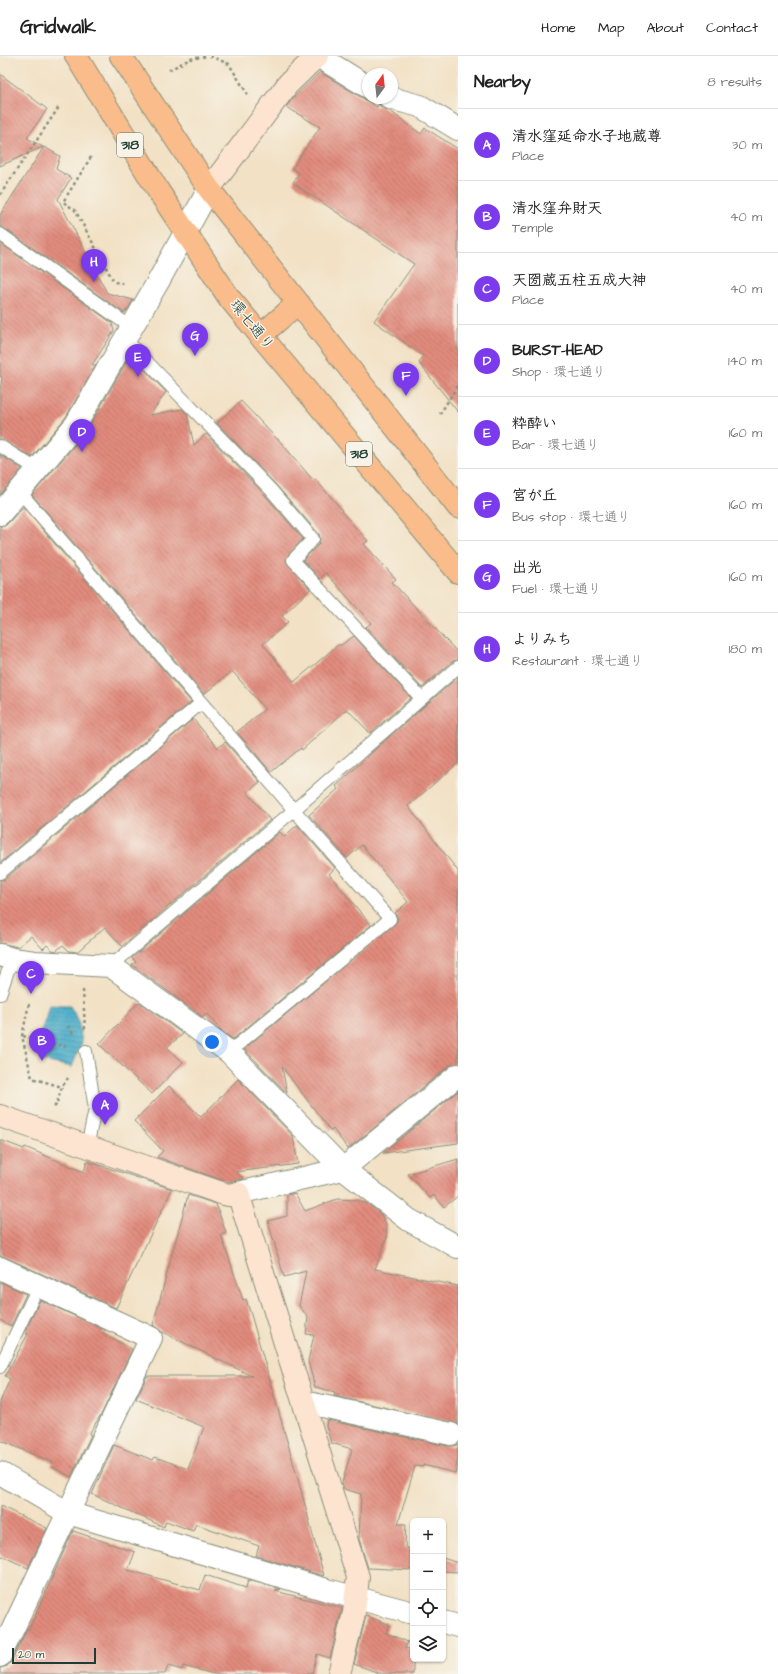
<!DOCTYPE html>
<html lang="en">
<head>
<meta charset="utf-8">
<style>
  body { margin:0; font-family:"Architects Daughter","Klee One",sans-serif; background:#f6f6f6; color:#222 }
  .controls { position:absolute; right:12px; bottom:12px; display:grid; overflow:hidden; border-radius:6px; box-shadow:0 1px 3px #0004 }
  .controls button { width:36px; height:36px; display:grid; place-items:center; padding:0; border:0; border-bottom:1px solid #e0e0e0; background:#fff; color:#222; font:20px sans-serif }
  .compass { position:absolute; left:362px; top:12px; width:36px; height:36px; border-radius:50%; background:#fff; box-shadow:0 1px 3px #0004; rotate:15deg }
  .scale { position:absolute; left:12px; bottom:10px; width:84px; box-sizing:border-box; padding-left:4px; border:2px solid #1f3d34; border-top:0; font-size:11px; line-height:14px; white-space:nowrap; color:#1f3d34; -webkit-text-stroke:3px #f7f3e8; paint-order:stroke }
  .you { position:absolute; left:212px; top:986px; width:14px; height:14px; margin:-10px; border:3px solid #fff; border-radius:50%; background:#1a73e8; box-shadow:0 0 0 6px #1a73e833 }
  .badge { display:grid; place-items:center; width:26px; height:26px; border-radius:50%; background:#7c3aed; color:#fff; font-size:13px; font-weight:700 }
  .pin { position:absolute; translate:-50% -33px; filter:drop-shadow(0 1px 2px #0008) }
  .pin::after { content:''; position:absolute; top:21px; width:14px; height:12px; background:inherit; clip-path:polygon(0 0,100% 0,50% 100%) }
  .list { margin:0; padding:0; list-style:none }
  h2 { display:flex; justify-content:space-between; align-items:center; height:52px; margin:0; padding:0 16px; font-size:17px }
  h2 small { font-size:13px; font-weight:400; color:#767676 }
  .list li { display:grid; grid-template-columns:26px 1fr auto; gap:12px; align-items:center; box-sizing:border-box; height:72px; padding:0 16px; border-top:1px solid #e0e0e0 }
  .list b { display:block; font-size:15px; white-space:nowrap }
  .list p { margin:0; font-size:13px; white-space:nowrap; color:#767676 }
  .list em { font-size:13px; font-style:normal; color:#767676 }
  .icon { flex:none; width:22px; height:22px; fill:none; stroke:currentColor; stroke-width:2; stroke-linecap:round; stroke-linejoin:round }
  .map { position:relative; flex:none; width:458px; height:1618px; overflow:hidden }
  header { display:flex; align-items:center; gap:24px; box-sizing:border-box; height:56px; padding:0 20px; background:#fff; border-bottom:1px solid #e0e0e0 }
  header strong { font-size:19px }
  nav { display:flex; gap:22px; margin-inline-start:auto; font-size:14px }
  main { display:flex }
  aside { flex:1; background:#fff }
  .map>svg:first-child { display:block }
  .water { fill:url(#water-rules); stroke:#34757f }
  .building { fill:url(#building-back-hatch) }
  .lines { fill:none; stroke-linecap:round; stroke-linejoin:round }
  .lane-casing { stroke:#888f7c; stroke-width:14 }
  .street-casing { stroke:#888f7c; stroke-width:24 }
  .secondary-casing { stroke:#888f7c; stroke-width:24 }
  .primary-casing { stroke:#888f7c; stroke-width:24 }
  .path { stroke:#888f7c; stroke-width:2.5; stroke-dasharray:3 3; stroke-linecap:butt }
  .lane { stroke:#fff; stroke-width:12 }
  .street { stroke:#fff; stroke-width:22 }
  .secondary { stroke:#fde4d0; stroke-width:22 }
  .primary { stroke:#f9bc8a; stroke-width:22 }
  .labels { text-anchor:middle; dominant-baseline:central; stroke-width:3; stroke-linejoin:round; paint-order:stroke }
  .shield { fill:#f7f3e8; stroke:#60746a; stroke-width:1 }
  .shield-label { font-size:14px; font-weight:bold; fill:#1f3d34 }
  .street-label { font-size:15px; fill:#1f3d34; stroke:#f7f3e8 }
</style>
</head>
<body>
<header>
<strong>Gridwalk</strong>
<nav><a>Home</a><a>Map</a><a>About</a><a>Contact</a></nav>
</header>
<main>
<div class="map">
<svg width="458" height="1618" viewBox="0 0 458 1618">
  <defs>
    <pattern id="water-rules" width="6" height="5" patternUnits="userSpaceOnUse"><rect width="6" height="5" fill="#4aadca"/><path d="M0 2.5h6" fill="none" stroke="#3d8ea5"/></pattern>
    <pattern id="building-back-hatch" width="6" height="6" patternUnits="userSpaceOnUse"><rect width="6" height="6" fill="#e18b7d"/><path d="M-1 5l2 2M0 0l6 6M5-1l2 2" fill="none" stroke="#b67367"/></pattern>
  </defs>
  <rect width="100%" height="100%" fill="#f7f3e8"/>
  <filter id="ink" filterUnits="userSpaceOnUse"><feTurbulence type="fractalNoise" baseFrequency=".025" numOctaves="2"/><feDisplacementMap in="SourceGraphic" scale="8" xChannelSelector="R" yChannelSelector="G"/><feConvolveMatrix kernelMatrix="1 2 1 2 8 2 1 2 1" color-interpolation-filters="sRGB"/></filter>
  <filter id="wash" filterUnits="userSpaceOnUse"><feTurbulence type="fractalNoise" baseFrequency=".012" numOctaves="4" result="noise"/><feDisplacementMap in="SourceGraphic" scale="16" xChannelSelector="R" yChannelSelector="G"/><feGaussianBlur stdDeviation="0.9" result="paint"/><feColorMatrix in="noise" values="0 0 0 0 0 0 0 0 0 0 0 0 0 0 0 0 0 1.4 0 .05"/><feComposite in="paint" operator="in"/></filter>
  <g filter="url(#wash)">
    <rect width="100%" height="100%" fill="#f2e1c5"/>
    <polygon class="water" points="50,950 70,950 78,964 82,986 72,1011 43,1005 40,978"/>
    <g id="blocks">
      <g class="building">
        <polygon points="320,16 377,51 379,48 381,51 390,55 421,78 425,72 458,93 458,356 419,307 423,300 374,265 414,208 293,127 299,117 292,112 320,71 286,51 294,41"/>
        <polygon points="0,18 47,53 27,82 43,91 0,110"/>
        <polygon points="44,91 60,100 56,113 71,122 58,143 107,237 133,244 127,254 124,257 4,172 0,171 0,159"/>
        <polygon points="0,187 112,267 114,275 92,309 96,309 66,361 32,401 0,383 0,334 2,321 0,320"/>
        <polygon points="133,302 166,336 150,359 182,353 187,358 194,389 206,378 265,439 303,483 288,499 286,505 310,533 282,560 288,566 263,588 294,626 338,589 341,589 354,580 411,642 370,677 347,653 302,694 301,692 271,716 237,676 265,653 232,615 204,638 32,439 86,376 128,303"/>
        <polygon points="241,345 277,383 278,383 313,424 315,423 342,454 341,455 368,485 364,488 396,523 392,526 458,597 458,604 453,605 422,632 366,571 371,567 326,517 320,523 303,504 319,488 320,482 319,478 276,429 217,367"/>
        <polygon points="0,399 22,413 0,439"/>
        <polygon points="23,451 191,646 0,807 0,470 5,470 9,466"/>
        <polygon points="458,621 458,707 408,750 458,815 458,1007 450,1009 348,1093 333,1073 331,1075 282,1011 287,1037 244,993 397,866 397,861 395,857 408,846 362,789 347,802 309,759 338,733 336,730 381,688"/>
        <polygon points="193,663 218,692 225,686 260,726 247,736 270,764 122,890 105,871 77,896 69,895 63,889 56,895 52,894 47,889 43,893 31,880 18,891 0,887 0,824 5,823"/>
        <polygon points="297,769 335,812 329,818 371,869 233,983 221,975 207,958 203,961 132,909 136,906 132,902 280,776 284,781"/>
        <polygon points="139,946 183,978 167,991 183,1006 152,1038 99,988"/>
        <polygon points="238,1023 293,1080 298,1108 236,1116 244,1123 227,1126 157,1101 163,1095 134,1065 169,1030 201,1061"/>
        <polygon points="458,1035 458,1087 383,1097"/>
        <polygon points="0,1084 24,1093 25,1091 84,1116 87,1105 172,1133 116,1252 5,1201 0,1200"/>
        <polygon points="458,1103 458,1140 444,1151 434,1139 430,1142 408,1118"/>
        <polygon points="295,1137 305,1155 337,1143 357,1144 368,1148 381,1158 386,1168 387,1181 375,1213 458,1230 458,1368 334,1340 335,1336 315,1331 308,1305 314,1279 306,1278 308,1261 299,1250 306,1215 284,1221 268,1165 287,1160 287,1139"/>
        <polygon points="188,1139 216,1148 226,1177 221,1179 243,1244 246,1243 252,1262 299,1427 324,1520 256,1500 259,1490 196,1468 193,1475 166,1465 164,1471 92,1438 114,1389 153,1404 155,1401 188,1413 204,1371 136,1343 147,1320 252,1320 162,1276 153,1269"/>
        <polygon points="0,1226 26,1238 11,1270 0,1264"/>
        <polygon points="40,1244 105,1274 103,1277 132,1293 102,1357 89,1378 91,1379 71,1421 51,1410 53,1407 0,1384 0,1346 10,1323 5,1320 28,1278 25,1276"/>
        <polygon points="327,1364 448,1390 454,1390 458,1388 458,1402 455,1417 423,1409 423,1411 415,1410 398,1468 406,1468 405,1491 413,1494 413,1514 368,1512 359,1483 361,1438 344,1433 342,1427 352,1393 331,1387 326,1370"/>
        <polygon points="0,1450 47,1472 28,1512 0,1499"/>
        <polygon points="73,1475 135,1496 128,1514 200,1534 205,1519 246,1532 248,1524 281,1533 275,1535 342,1552 330,1602 317,1598 312,1618 214,1618 183,1610 182,1614 168,1610 165,1618 0,1618 0,1612 7,1610 11,1606 27,1573 29,1573"/>
        <polygon points="443,1502 458,1507 458,1516 443,1515"/>
        <polygon points="366,1560 389,1568 386,1577 408,1586 405,1592 413,1594 413,1618 382,1618 354,1608"/>
      </g>
    </g>
  </g>
  <g filter="url(#ink)">
    <use href="#blocks" fill-opacity="0" stroke="#888f7c" stroke-width="1"/>
    <g class="lines">
      <defs>
        <g id="lane">
          <polyline points="0,178 132,272"/>
          <polyline points="125,283 271,434 313,483 293,504 421,642"/>
          <polyline points="0,390 38,414"/>
          <polyline points="20,436 294,754 390,863 229,996"/>
          <polyline points="0,817 201,647"/>
          <polyline points="111,910 294,754 458,611"/>
          <polyline points="0,938 12,903"/>
          <polyline points="86,995 95,1053 87,1091"/>
          <polyline points="0,1311 38,1231"/>
        </g>
        <g id="street">
          <polyline points="318,0 368,31"/>
          <polyline points="390,42 420,50 458,73"/>
          <polyline points="0,458 76,368 159,224 209,133"/>
          <polyline points="0,899 12,903 35,906 111,910 229,996 343,1113 409,1164 458,1191"/>
          <polyline points="238,1137 343,1113 458,1019"/>
          <polyline points="0,1212 151,1282 0,1600"/>
          <polyline points="304,1346 451,1378"/>
          <polyline points="0,1417 68,1457 327,1534 413,1557"/>
          <polyline points="443,1566 458,1570"/>
        </g>
        <g id="secondary">
          <polyline points="209,133 288,28 317,0"/>
          <polyline points="0,1060 224,1138 229,1139 238,1137 358,1521 354,1557 339,1618"/>
        </g>
        <g id="primary">
          <polyline points="76,0 159,136 230,243 458,516"/>
          <polyline points="121,0 209,133 458,451"/>
          <polyline points="260,280 298,247"/>
        </g>
      </defs>
      <use href="#lane" class="lane-casing"/>
      <use href="#street" class="street-casing"/>
      <use href="#secondary" class="secondary-casing"/>
      <use href="#primary" class="primary-casing"/>
      <g class="path">
        <polyline points="210,0 229,8 248,39"/>
        <polyline points="169,14 190,3 208,0"/>
        <polyline points="91,101 63,146 75,154 114,226 126,228"/>
        <polyline points="0,139 59,51"/>
        <polyline points="440,358 458,329"/>
        <polyline points="83,934 85,975"/>
        <polyline points="29,948 22,980 32,1022 62,1031"/>
        <polyline points="68,970 74,979"/>
        <polyline points="23,980 66,991"/>
        <polyline points="54,1051 56,1049 62,1031 68,1022"/>
      </g>
      <use href="#lane" class="lane"/>
      <use href="#street" class="street"/>
      <use href="#secondary" class="secondary"/>
      <use href="#primary" class="primary"/>
    </g>
  </g>
  <g class="labels">
    <g class="shield">
      <rect x="117" y="77" width="26" height="24" rx="3"/>
      <rect x="346" y="386" width="26" height="24" rx="3"/>
    </g>
    <g class="shield-label">
      <text x="130" y="89">318</text>
      <text x="359" y="398">318</text>
    </g>
    <g class="street-label">
      <text transform="translate(252 269) rotate(51)">環七通り</text>
    </g>
  </g>
</svg>
<div class="controls">
<button>+</button>
<button>−</button>
<button><svg class="icon" aria-label="locate" viewBox="0 0 24 24"><circle cx="12" cy="12" r="6"/><path d="M12 2v4M12 18v4M2 12h4M18 12h4"/></svg></button>
<button><svg class="icon" aria-label="layers" viewBox="0 0 24 24"><path d="M12 4l9 5-9 5-9-5zM3 14l9 5 9-5"/></svg></button>
</div>
<svg class="compass" viewBox="-18 -18 36 36"><path d="M0-13l5 13h-10z" fill="#e53935"/><path d="M0 13l5-13h-10z" fill="#767676"/></svg>
<div class="scale">20 m</div>
<div class="you"></div>
<div class="pin badge" style="left:105px;top:1069px">A</div>
<div class="pin badge" style="left:42px;top:1005px">B</div>
<div class="pin badge" style="left:31px;top:938px">C</div>
<div class="pin badge" style="left:82px;top:396px">D</div>
<div class="pin badge" style="left:138px;top:321px">E</div>
<div class="pin badge" style="left:406px;top:340px">F</div>
<div class="pin badge" style="left:195px;top:300px">G</div>
<div class="pin badge" style="left:94px;top:226px">H</div>
</div>
<aside>
<h2>Nearby<small>8 results</small></h2>
<ul class="list">
<li><span class="badge">A</span><div><b>清水窪延命水子地蔵尊</b><p>Place</p></div><em>30 m</em></li>
<li><span class="badge">B</span><div><b>清水窪弁財天</b><p>Temple</p></div><em>40 m</em></li>
<li><span class="badge">C</span><div><b>天圀蔵五柱五成大神</b><p>Place</p></div><em>40 m</em></li>
<li><span class="badge">D</span><div><b>BURST-HEAD</b><p>Shop · 環七通り</p></div><em>140 m</em></li>
<li><span class="badge">E</span><div><b>粋酔い</b><p>Bar · 環七通り</p></div><em>160 m</em></li>
<li><span class="badge">F</span><div><b>宮が丘</b><p>Bus stop · 環七通り</p></div><em>160 m</em></li>
<li><span class="badge">G</span><div><b>出光</b><p>Fuel · 環七通り</p></div><em>160 m</em></li>
<li><span class="badge">H</span><div><b>よりみち</b><p>Restaurant · 環七通り</p></div><em>180 m</em></li>
</ul>
</aside>
</main>
</body>
</html>
